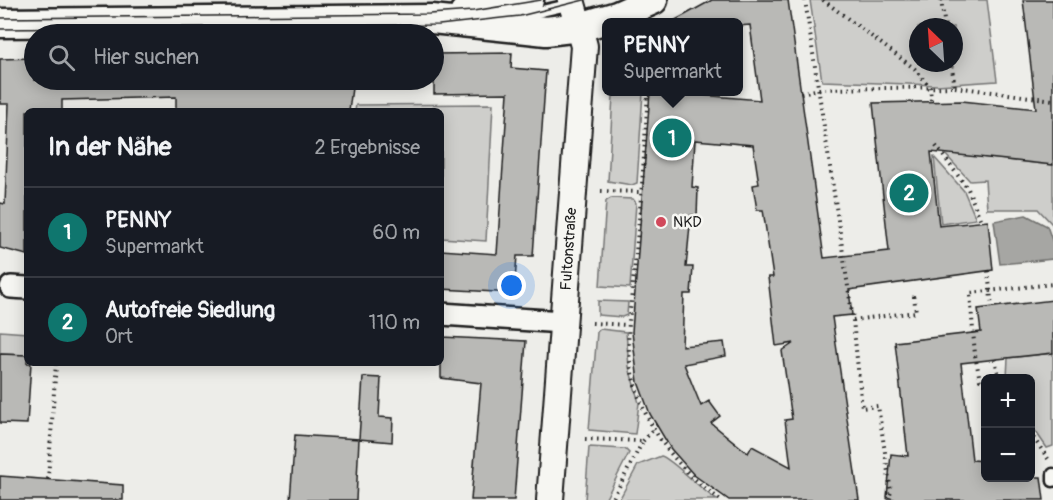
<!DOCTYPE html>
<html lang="de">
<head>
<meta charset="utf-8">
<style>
  body { margin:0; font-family:Pangolin,sans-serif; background:#20242c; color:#f1f3f6 }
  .controls { position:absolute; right:18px; bottom:18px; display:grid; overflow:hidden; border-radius:9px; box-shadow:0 3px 15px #0003 }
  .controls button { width:54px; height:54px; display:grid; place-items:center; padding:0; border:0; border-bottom:2px solid #363941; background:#171b24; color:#f1f3f6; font:30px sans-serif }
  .compass { position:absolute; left:909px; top:18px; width:54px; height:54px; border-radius:50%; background:#171b24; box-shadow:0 3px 15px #0003; rotate:335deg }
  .you { position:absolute; left:512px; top:286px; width:21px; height:21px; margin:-15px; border:4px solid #fff; border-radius:50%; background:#1a73e8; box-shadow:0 0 0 9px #1a73e833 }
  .badge { display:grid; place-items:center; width:39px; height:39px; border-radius:50%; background:#0f766e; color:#fff; font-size:20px; font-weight:700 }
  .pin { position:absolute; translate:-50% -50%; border:3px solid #fff; box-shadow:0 2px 6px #0006 }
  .popup { position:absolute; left:602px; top:18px; width:141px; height:78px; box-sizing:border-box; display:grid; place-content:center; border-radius:9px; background:#171b24; filter:drop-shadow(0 2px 4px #0005); font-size:20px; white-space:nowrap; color:#9ea1a6 }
  .popup b { font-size:22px; color:#f1f3f6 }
  .popup::after { content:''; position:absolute; left:50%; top:100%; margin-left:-12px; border:12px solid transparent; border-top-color:#171b24 }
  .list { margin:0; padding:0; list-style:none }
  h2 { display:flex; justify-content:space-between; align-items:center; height:78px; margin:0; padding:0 24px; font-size:26px }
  h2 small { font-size:20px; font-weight:400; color:#9ea1a6 }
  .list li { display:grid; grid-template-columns:39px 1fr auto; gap:18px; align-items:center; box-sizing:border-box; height:90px; padding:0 24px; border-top:2px solid #363941 }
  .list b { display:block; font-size:22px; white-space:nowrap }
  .list p { margin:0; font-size:20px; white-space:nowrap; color:#9ea1a6 }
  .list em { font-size:20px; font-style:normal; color:#9ea1a6 }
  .icon { flex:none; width:33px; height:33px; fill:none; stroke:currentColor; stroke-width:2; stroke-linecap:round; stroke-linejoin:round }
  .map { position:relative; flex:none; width:1053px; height:500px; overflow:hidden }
  .search { position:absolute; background:#171b24; box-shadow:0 3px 15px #0003; left:24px; top:24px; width:420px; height:66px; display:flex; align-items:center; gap:15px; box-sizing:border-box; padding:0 21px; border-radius:33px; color:#9ea1a6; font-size:22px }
  .panel { position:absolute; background:#171b24; box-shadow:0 3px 15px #0003; left:24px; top:108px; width:420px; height:258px; border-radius:9px }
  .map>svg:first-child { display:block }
  .green { fill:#cececb; stroke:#757574; stroke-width:1.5; fill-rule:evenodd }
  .water { fill:#a6a6a3; stroke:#6f6f6d; stroke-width:1.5 }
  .building { fill:#b9b9b6; stroke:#1c1c1c; stroke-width:1.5; fill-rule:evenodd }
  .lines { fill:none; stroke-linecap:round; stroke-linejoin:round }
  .service-casing { stroke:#1c1c1c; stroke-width:15 }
  .minor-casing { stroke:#1c1c1c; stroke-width:26 }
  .tertiary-casing { stroke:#1c1c1c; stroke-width:30 }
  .secondary-casing { stroke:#1c1c1c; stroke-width:33 }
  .path { stroke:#1c1c1c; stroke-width:4; stroke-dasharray:1.5 4.5; stroke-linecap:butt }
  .service { stroke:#f6f6f2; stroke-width:10 }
  .minor { stroke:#f6f6f2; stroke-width:21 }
  .tertiary { stroke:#f6f6f2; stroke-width:26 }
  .secondary { stroke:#f6f6f2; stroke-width:28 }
  .tram { stroke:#1c1c1c; stroke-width:1.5 }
  .poi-dot { fill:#d1495b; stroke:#f6f6f2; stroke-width:2 }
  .labels { text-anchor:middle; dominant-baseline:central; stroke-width:5; stroke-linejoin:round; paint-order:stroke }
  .poi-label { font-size:15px; fill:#1c1c1c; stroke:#f6f6f2; text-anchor:start }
  .street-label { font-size:15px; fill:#1c1c1c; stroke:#f6f6f2 }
</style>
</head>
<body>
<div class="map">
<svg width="1053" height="500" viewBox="0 0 1053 500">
  <rect width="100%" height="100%" fill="#edede9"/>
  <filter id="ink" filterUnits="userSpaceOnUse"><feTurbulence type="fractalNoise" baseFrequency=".0167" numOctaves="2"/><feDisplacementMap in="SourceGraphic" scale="12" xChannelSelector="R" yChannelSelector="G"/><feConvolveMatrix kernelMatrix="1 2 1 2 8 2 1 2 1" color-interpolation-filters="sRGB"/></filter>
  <g filter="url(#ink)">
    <g class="green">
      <path d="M810 0H987L997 81 937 85 822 81ZM918 27H954V63H918Z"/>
      <polygon points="622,92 643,92 637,183 632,185 608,181 613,96 622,95"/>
      <polygon points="493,104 486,241 441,238 441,111 355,111 356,105"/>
      <polygon points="944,153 1053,165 1053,225 1038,209 987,209 985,180 970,181"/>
      <polygon points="934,157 964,191 976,219 941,224"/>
      <polygon points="611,198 633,199 636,203 630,288 600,286 606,201"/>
      <polygon points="598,301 628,302 627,315 622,317 598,315"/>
      <polygon points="600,329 626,332 629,367 639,403 635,434 589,430 597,332"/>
      <polygon points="0,331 27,333 27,355 0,354"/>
      <polygon points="1053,353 1053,446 1047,448 1034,429 1031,433 1030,378 1007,378 1008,358"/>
      <polygon points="589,447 625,449 629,453 605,500 585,500"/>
      <path d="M661 456C671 458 702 491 717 500H619L638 465Z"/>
    </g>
    <polygon class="water" points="1026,215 1047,226 1053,243 1053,259 1000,264 994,221"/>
    <g class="building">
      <path d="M712 0H788L824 258 889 251 873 103 962 101 1036 109 1023 0H1053V165L931 152 939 226 988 221 993 270 849 290 852 315 832 317 859 500H729L694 475 671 449 650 414 638 382 632 332 650 92H689V94L760 100 750 25 738 26V22H672ZM695 140 753 145 759 184 753 185 757 210H763L773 277H768L776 346 794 343 782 351 792 419 785 420 791 467 752 446 748 453 711 423 720 416 709 401 701 406 684 364 726 356 724 342 682 346 684 294H691L693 267H686L691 215 697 216 698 188 692 187Z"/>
      <polygon points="512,53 511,68 546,71 533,256 517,256 514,293 441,289 441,250 497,254 508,93 434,94 434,54"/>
      <polygon points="34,58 34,80 353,80 349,111 176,111 176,97 62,100 62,111 27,111 27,255 0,248 0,203 5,204 9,104 0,104 0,59"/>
      <polygon points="1053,300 1053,353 961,363 972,460 986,461 986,477 1041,477 1044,500 896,500 887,497 891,454 908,456 895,342 981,332 978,309"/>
      <polygon points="441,337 526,341 514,500 471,500 481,383 441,378"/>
      <polygon points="0,354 27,355 27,363 31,363 27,424 0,423"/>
      <polygon points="363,377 381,378 379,417 393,418 392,442 359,439"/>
      <polygon points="295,435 359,439 356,500 290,500"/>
      <polygon points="0,476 123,485 123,500 0,500"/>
    </g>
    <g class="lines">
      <defs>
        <g id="service">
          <polyline points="520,16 572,4"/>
          <polyline points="1053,474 1053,481"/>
        </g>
        <g id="minor">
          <polyline points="11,287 27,288"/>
          <polyline points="441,314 563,322"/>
        </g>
        <polyline id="tertiary" points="550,500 584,46 571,0"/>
        <g id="secondary">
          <polyline points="464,13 529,0"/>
          <polyline points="0,23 432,19 546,31 580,27 617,16 653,0"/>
        </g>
      </defs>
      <use href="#service" class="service-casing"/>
      <use href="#minor" class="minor-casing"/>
      <use href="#tertiary" class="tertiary-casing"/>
      <use href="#secondary" class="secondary-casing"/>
      <g class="path">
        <polyline points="805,0 853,320 862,408 878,406 891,492 888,500"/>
        <polyline points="823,0 915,69 930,87 931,101"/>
        <polyline points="941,0 945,27"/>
        <polyline points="955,87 1053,100"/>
        <path d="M648 92C645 142 642 192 637 241 635 269 631 296 629 323 623 396 663 460 721 500"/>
        <polyline points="801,93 820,89 955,87 951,63"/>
        <polyline points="936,146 968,189 981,221"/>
        <polyline points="601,191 642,192"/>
        <polyline points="988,271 992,308"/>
        <polyline points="853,320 916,312 914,297 918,297"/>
        <polyline points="592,323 628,325"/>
        <polyline points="995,359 999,378"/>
        <polyline points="986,383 980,380 975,355 970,293 1053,284"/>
        <polyline points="1030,433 1049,460"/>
        <polyline points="585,439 643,441 612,500"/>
        <polyline points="643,441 652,431"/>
        <polyline points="48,479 56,363"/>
      </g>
      <use href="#service" class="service"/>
      <use href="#minor" class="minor"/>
      <use href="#tertiary" class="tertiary"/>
      <use href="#secondary" class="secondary"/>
      <g class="tram">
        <polyline points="0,18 429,14 473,11 541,0"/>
        <polyline points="0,29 439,25 520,16 584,0"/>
      </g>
    </g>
  </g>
  <circle class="poi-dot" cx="661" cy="222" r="6"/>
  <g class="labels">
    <g class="poi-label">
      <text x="673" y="222">NKD</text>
    </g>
    <g class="street-label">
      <text transform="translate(569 249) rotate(-86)">Fultonstraße</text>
    </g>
  </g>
</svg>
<div class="controls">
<button>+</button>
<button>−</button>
</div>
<svg class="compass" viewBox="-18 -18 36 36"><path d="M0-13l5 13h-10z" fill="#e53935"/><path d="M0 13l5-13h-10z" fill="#9ea1a6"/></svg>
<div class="you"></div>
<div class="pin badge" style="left:672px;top:138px">1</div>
<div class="popup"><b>PENNY</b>Supermarkt</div>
<div class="pin badge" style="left:909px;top:193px">2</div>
<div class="search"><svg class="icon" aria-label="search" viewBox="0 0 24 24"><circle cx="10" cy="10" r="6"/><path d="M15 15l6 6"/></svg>Hier suchen</div>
<section class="panel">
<h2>In der Nähe<small>2 Ergebnisse</small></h2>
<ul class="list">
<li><span class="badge">1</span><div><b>PENNY</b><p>Supermarkt</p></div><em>60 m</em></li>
<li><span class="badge">2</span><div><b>Autofreie Siedlung</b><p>Ort</p></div><em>110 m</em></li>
</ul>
</section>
</div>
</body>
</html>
